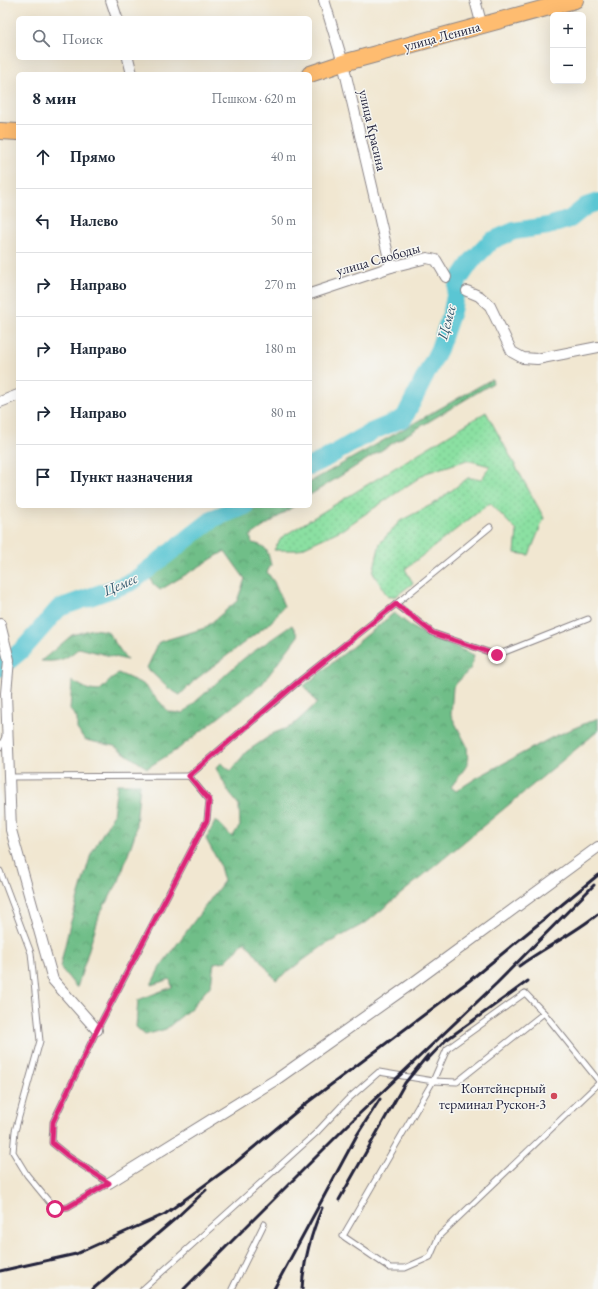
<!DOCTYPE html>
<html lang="ru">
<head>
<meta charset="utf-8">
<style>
  body { margin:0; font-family:"EB Garamond",serif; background:#f6f6f7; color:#1f2937 }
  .controls { position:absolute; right:12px; top:12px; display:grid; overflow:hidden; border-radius:6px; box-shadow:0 4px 16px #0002 }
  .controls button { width:36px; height:36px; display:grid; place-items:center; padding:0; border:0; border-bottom:1px solid #e0e1e3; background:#fff; color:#1f2937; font:20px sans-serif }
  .stop { position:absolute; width:12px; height:12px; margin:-9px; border:3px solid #db2777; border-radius:50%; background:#fff }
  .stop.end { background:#db2777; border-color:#fff; box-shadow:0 1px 4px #0008 }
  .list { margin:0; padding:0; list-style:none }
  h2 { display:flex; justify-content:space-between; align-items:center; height:52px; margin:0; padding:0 16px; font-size:17px }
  h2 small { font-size:13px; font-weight:400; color:#747a83 }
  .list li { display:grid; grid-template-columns:26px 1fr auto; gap:12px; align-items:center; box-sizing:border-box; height:64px; padding:0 16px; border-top:1px solid #e0e1e3 }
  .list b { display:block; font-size:15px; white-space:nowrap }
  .list em { font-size:13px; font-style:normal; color:#747a83 }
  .icon { flex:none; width:22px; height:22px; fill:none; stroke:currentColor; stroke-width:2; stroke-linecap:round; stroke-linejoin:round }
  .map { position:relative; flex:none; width:598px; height:1289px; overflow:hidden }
  .search { position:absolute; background:#fff; box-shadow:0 4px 16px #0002; left:16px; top:16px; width:296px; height:44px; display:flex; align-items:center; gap:10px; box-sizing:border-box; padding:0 14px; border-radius:6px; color:#747a83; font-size:15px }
  .panel { position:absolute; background:#fff; box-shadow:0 4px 16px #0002; left:16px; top:72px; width:296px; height:436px; border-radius:6px }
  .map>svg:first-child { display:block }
  .green { fill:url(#green-dots); stroke:#56816e }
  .forest { fill:url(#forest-crowns); stroke:#497062 }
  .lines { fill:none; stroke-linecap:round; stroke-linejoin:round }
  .river { stroke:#5ac6d3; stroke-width:18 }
  .service-casing { stroke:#8a8486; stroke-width:7 }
  .minor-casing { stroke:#8a8486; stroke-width:12 }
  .trunk-casing { stroke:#8a8486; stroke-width:18 }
  .service { stroke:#fff; stroke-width:5 }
  .minor { stroke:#fff; stroke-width:10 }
  .trunk { stroke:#febc70; stroke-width:16 }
  .rail { stroke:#22223b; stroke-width:3 }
  .route { stroke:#db2777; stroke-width:5 }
  .poi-dot { fill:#d1495b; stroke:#f6f6f2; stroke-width:1.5 }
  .labels { text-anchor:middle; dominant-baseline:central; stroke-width:3; stroke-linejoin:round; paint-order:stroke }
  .street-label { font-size:14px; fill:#22223b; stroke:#f6f6f2 }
  .poi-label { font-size:14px; fill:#22223b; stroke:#f6f6f2; text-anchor:end }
  .water-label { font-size:15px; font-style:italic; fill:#365b70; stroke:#f6f6f2 }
</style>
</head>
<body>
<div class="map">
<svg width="598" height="1289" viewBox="0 0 598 1289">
  <defs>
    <pattern id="green-dots" width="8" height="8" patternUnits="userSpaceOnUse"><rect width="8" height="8" fill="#8be0a2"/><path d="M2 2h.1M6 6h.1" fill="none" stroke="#78c08c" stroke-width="1.8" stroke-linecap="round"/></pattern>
    <pattern id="forest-crowns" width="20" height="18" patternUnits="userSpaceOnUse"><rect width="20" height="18" fill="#70be88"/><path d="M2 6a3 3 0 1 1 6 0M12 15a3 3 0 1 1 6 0" fill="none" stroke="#5c9a70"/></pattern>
  </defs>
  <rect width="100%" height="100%" fill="#f6f6f2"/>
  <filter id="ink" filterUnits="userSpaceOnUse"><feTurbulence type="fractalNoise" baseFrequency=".025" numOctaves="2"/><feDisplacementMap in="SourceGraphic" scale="8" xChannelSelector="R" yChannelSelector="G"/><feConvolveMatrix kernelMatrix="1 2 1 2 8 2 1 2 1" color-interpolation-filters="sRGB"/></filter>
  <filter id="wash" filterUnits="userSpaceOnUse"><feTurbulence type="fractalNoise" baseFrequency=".012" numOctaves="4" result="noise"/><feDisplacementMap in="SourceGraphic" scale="16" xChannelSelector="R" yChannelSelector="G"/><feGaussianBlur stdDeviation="0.9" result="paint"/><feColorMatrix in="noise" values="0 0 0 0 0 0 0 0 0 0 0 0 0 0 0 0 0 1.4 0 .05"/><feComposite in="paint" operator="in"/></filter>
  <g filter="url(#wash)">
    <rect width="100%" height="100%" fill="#f1e7d1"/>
    <polygon class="green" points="486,412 544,518 529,555 515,553 517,531 490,503 405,569 413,583 396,596 388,597 373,573 380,543 400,521 435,503 468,478 482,479 490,466 467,460 426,473 343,529 298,550 274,550 282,537"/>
    <g class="forest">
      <polygon points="492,379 493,383 393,443 310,495 310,482"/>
      <path d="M262 506H294L250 536 252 543C268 546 267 550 271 565L267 572 274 582 284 606 271 622 195 680 180 695 168 688 147 668 159 642 205 628 237 601 245 579 225 551 160 590 153 584 148 573 217 523Z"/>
      <polygon points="394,613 416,630 474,655 471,668 453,687 451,715 467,746 468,764 451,787 456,791 478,777 551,738 598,718 598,731 367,922 323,946 276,980 245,941 226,961 214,963 211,985 191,1008 166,1029 145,1035 136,1027 138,1000 172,987 170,979 151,985 160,967 224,881 219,863 206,839 216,820 232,837 240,826 239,805 230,794 216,768 221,763 231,771 246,752 274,733 292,726 317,703 304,686"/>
      <polygon points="292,625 298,636 262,684 178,749 147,768 114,746 85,740 77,729 77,718 70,710 72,681 89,690 99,691 118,673 143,684 169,712 183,713 243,659"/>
      <path d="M93 629 107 631 127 660 79 648C65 660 59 662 41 661L72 635Z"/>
      <polygon points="117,784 140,784 135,834 119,881 100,913 77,988 60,967 69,928 91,854 113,815"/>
    </g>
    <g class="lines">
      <g class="river">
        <polyline points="310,466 323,460 371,432 404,418 439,349 452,311 458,281 471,262 491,241 514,231 548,226 570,219 586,206 598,202"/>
        <polyline points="0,668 23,649 59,608 132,582 214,518 245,506"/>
      </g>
    </g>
  </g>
  <g filter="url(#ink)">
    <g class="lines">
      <defs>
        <g id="service">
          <polyline points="396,604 433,633 497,655 588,619"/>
          <polyline points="0,747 5,737"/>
          <polyline points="189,776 298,682 396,604 490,527"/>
          <polyline points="0,871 31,953 40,1041 15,1131 13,1152 27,1175 55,1209 68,1207 109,1183 68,1156 52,1143 53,1122 97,1030 207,820 209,800 189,776 9,777"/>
          <polyline points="598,1080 544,1013 525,993 447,1049 433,1081 343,1236 390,1268 405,1268 430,1257 439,1236 598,1084"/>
          <polyline points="143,1289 316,1133 347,1100 379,1072 433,1081 457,1082 544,1013"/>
          <polyline points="232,1289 264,1224"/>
        </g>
        <g id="minor">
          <polyline points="111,0 117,18"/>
          <polyline points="324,0 343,63 391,267"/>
          <polyline points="475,0 482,26"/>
          <polyline points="128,58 132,74"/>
          <polyline points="467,291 479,296 490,306 512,352 523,358 537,359 598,347"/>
          <polyline points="310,294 391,267 427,258 436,260 446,277"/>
          <polyline points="0,402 18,395"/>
          <polyline points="0,624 9,660 6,693 11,830 53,980 97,1030"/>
          <polyline points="109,1183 277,1079 414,982 598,847"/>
        </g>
        <g id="trunk">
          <polyline points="310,74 343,63 575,0"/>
          <polyline points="0,131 18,132"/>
        </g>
      </defs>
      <use href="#service" class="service-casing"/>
      <use href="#minor" class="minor-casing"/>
      <use href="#trunk" class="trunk-casing"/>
      <use href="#service" class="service"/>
      <use href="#minor" class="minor"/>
      <use href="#trunk" class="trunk"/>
      <g class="rail">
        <path d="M519 966C544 948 573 934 598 914"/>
        <polyline points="426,1061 446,1040 528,981"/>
        <polyline points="339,1200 405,1083 428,1055"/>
        <polyline points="0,1271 76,1254 165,1214 235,1163 308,1102 469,981 598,875"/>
        <polyline points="93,1289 175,1219 206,1190"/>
        <polyline points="184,1289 357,1116 497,983 594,885"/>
        <polyline points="274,1289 357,1135 380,1099"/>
        <path d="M302 1289C303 1263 312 1231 322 1208"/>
      </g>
    </g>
  </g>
  <g class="lines" filter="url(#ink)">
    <polyline class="route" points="55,1209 68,1207 109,1183 68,1156 52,1143 53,1122 97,1030 207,820 209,800 189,776 298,682 396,604 433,633 497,655"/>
  </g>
  <circle class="poi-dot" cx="554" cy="1096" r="4"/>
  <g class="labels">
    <g class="street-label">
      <text transform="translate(442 36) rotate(-15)">улица Ленина</text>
      <text transform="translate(373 130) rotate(77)">улица Красина</text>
      <text transform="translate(378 259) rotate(-16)">улица Свободы</text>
    </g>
    <g class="poi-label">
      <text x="546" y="1088">Контейнерный<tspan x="546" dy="16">терминал Рускон-3</tspan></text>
    </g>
    <g class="water-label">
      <text transform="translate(446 322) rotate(-75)">Цемес</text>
      <text transform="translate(120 584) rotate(-24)">Цемес</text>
    </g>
  </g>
</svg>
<div class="controls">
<button>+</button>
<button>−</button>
</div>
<div class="stop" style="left:55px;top:1209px"></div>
<div class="stop end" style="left:497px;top:655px"></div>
<div class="search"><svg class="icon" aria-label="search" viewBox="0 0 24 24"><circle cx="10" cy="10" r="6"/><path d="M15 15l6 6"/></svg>Поиск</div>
<section class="panel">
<h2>8 мин<small>Пешком · 620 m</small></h2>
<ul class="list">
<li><svg class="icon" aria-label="ahead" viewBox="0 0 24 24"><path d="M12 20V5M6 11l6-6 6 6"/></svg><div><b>Прямо</b></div><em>40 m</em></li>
<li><svg class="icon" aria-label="left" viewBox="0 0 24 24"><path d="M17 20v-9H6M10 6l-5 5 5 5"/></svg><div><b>Налево</b></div><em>50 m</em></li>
<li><svg class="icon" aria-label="right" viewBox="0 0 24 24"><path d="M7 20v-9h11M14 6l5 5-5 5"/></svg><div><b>Направо</b></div><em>270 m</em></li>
<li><svg class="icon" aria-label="right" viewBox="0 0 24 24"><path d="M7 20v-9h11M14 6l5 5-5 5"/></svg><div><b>Направо</b></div><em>180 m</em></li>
<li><svg class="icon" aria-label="right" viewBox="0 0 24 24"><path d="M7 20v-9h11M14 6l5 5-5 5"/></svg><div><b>Направо</b></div><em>80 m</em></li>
<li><svg class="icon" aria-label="arrive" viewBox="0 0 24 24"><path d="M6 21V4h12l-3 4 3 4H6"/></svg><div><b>Пункт назначения</b></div></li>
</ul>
</section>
</div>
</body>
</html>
